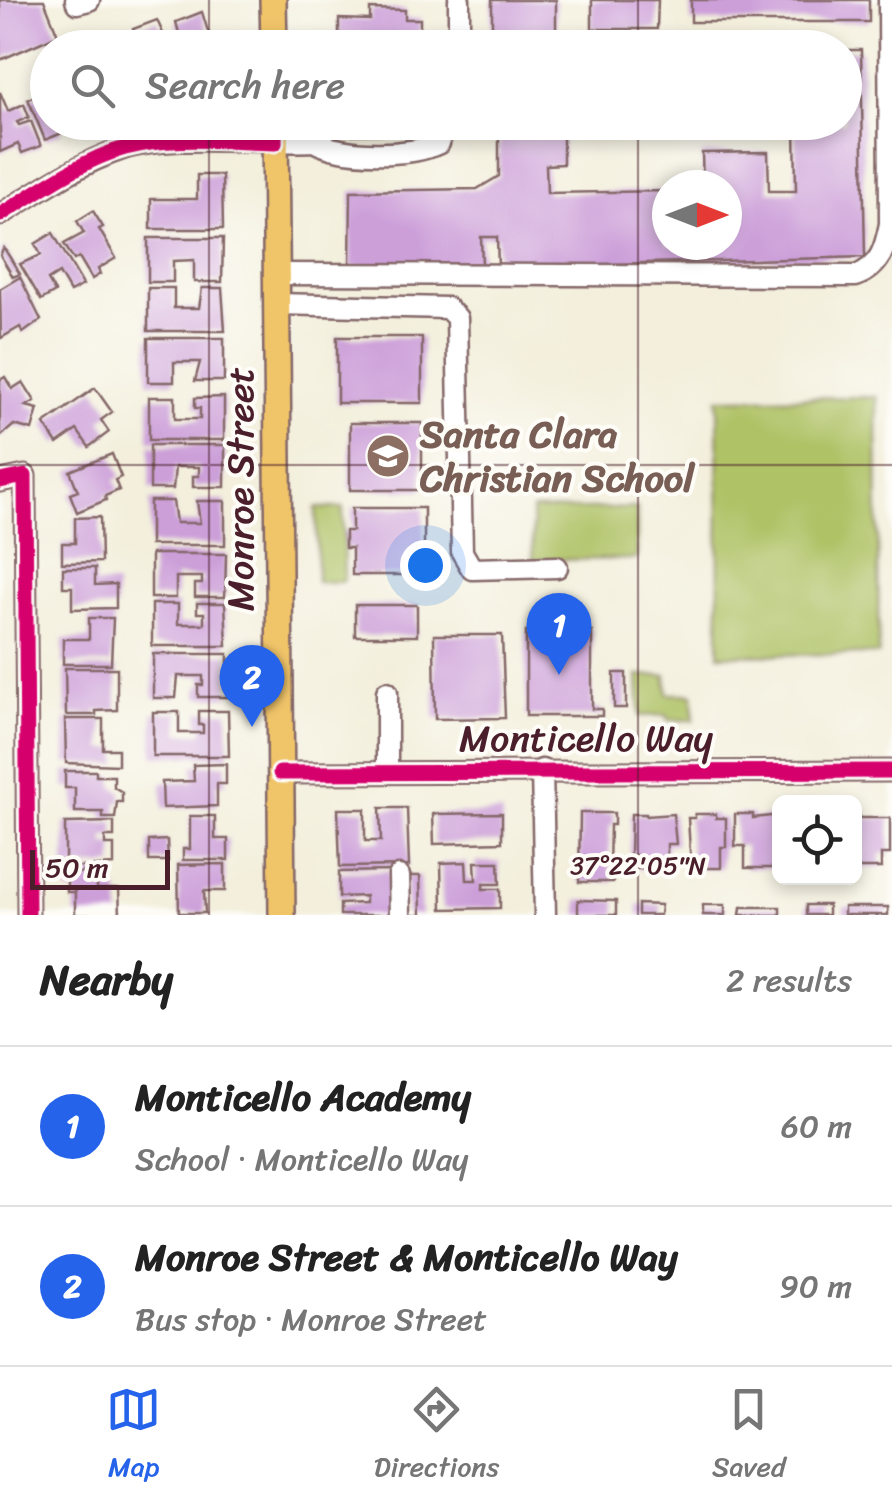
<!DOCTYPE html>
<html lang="en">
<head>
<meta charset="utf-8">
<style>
  body { margin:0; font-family:Sriracha,sans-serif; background:#f2f2f2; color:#222 }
  .controls { position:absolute; right:30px; bottom:30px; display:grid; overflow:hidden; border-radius:15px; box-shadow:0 5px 15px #0003 }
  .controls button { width:90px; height:90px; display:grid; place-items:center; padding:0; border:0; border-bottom:2px solid #e0e0e0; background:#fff; color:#222; font:50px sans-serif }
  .compass { position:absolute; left:652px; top:170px; width:90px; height:90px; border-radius:50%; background:#fff; box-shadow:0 5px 15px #0003; rotate:90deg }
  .scale { position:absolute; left:30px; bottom:25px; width:140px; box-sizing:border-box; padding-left:10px; border:5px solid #4a1f2b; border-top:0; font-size:28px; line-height:35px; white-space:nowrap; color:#4a1f2b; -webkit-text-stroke:8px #fdfcf7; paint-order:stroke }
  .you { position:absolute; left:425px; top:565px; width:35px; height:35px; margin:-25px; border:8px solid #fff; border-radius:50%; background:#1a73e8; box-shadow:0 0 0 15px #1a73e833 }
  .badge { display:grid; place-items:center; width:65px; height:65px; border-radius:50%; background:#2563eb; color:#fff; font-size:32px; font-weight:700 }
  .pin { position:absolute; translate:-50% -82px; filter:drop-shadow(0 2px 5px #0008) }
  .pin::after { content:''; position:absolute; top:52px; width:35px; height:30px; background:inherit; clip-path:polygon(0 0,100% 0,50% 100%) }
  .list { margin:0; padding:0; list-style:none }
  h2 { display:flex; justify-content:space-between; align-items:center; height:130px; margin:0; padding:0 40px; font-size:42px }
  h2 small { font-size:32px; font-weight:400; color:#767676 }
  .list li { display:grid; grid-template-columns:65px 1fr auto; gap:30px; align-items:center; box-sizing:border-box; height:160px; padding:0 40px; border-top:2px solid #e0e0e0 }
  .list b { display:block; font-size:38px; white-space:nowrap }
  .list p { margin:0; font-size:32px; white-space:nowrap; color:#767676 }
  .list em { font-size:32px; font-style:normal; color:#767676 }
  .icon { flex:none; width:55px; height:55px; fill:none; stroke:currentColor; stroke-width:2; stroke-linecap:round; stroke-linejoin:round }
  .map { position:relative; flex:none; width:892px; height:915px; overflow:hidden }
  .search { position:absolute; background:#fff; box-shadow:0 5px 15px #0003; left:30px; right:30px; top:30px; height:110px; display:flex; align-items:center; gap:25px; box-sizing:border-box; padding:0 35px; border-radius:55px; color:#767676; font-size:38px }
  .sheet { height:450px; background:#fff }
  nav { display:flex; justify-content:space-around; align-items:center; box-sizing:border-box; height:140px; border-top:2px solid #e0e0e0; background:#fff; font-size:28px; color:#767676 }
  nav a { display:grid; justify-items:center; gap:5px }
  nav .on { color:#2563eb }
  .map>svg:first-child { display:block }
  .green { fill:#afc266; stroke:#7c7048; stroke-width:2.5 }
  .building { fill:#cc9fd9 }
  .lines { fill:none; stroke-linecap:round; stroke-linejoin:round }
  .minor-casing { stroke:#856869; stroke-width:25 }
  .major-casing { stroke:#856869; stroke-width:30 }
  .minor { stroke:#fff; stroke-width:20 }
  .major { stroke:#f0c469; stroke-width:25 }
  .cycleway-casing { stroke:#fdfcf7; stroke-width:21 }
  .cycleway { stroke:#d6006c; stroke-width:15 }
  .ticks { fill:none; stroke:#4a1f2b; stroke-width:2.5; stroke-opacity:0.45 }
  .labels { text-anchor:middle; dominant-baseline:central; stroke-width:8; stroke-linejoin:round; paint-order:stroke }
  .education-label { font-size:38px; font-weight:bold; fill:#785e54; stroke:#fdfcf7; text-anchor:start }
  .street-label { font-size:38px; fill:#4a1f2b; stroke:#fdfcf7 }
  .ticks-label { font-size:25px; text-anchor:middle; fill:#4a1f2b; stroke:#fdfcf7; stroke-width:8; stroke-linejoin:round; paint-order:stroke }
</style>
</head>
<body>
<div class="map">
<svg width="892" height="915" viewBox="0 0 892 915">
  <rect width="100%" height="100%" fill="#fdfcf7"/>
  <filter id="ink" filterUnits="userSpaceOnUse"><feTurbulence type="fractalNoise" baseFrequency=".01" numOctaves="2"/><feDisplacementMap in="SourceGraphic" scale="20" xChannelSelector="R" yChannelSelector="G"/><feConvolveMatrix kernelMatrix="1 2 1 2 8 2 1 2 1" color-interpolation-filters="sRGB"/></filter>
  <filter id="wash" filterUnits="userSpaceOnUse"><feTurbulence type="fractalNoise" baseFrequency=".0048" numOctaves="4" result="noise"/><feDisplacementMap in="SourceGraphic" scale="40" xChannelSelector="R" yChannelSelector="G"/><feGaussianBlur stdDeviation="2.25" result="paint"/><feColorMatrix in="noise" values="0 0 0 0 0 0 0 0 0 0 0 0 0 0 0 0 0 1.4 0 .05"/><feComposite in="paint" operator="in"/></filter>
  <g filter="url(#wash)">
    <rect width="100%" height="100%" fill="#f3efdc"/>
    <g class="green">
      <polygon points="877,397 879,654 719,655 718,398"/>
      <polygon points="316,508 343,508 344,579 340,582 317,582"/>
      <polygon points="637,508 637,559 533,560 532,510"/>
      <polygon points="666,675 668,694 693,694 694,720 668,720 667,715 640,716 638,676"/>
    </g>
    <g id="blocks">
      <g class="building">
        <polygon points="0,0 44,0 58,35 0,60"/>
        <rect x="492" y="0" width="64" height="42"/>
        <polygon points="592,0 658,0 657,29 592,29"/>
        <rect x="691" y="0" width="178" height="22"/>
        <polygon points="370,9 405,10 405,19 420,19 420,41 412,41 412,48 339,48 339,19 370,20"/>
        <polygon points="202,12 213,48 183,48 176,22"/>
        <polygon points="157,20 166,40 164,48 137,48 133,29"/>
        <polygon points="844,50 861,50 865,257 498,267 497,237 481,237 482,265 350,267 351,191 477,189 499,176 499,122 563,122 563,164 546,165 547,193 667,191 667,245 727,245 727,185 703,185 702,153 768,152 769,191 796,191 795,122 844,122"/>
        <polygon points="48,91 48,122 58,122 62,133 45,140 28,99"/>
        <polygon points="0,92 8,111 24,104 29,117 17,122 19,125 31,121 41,146 22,153 18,144 0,152"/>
        <polygon points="197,175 222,175 223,229 151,229 151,199 197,199"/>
        <polygon points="93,211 103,227 99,229 116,258 98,269 100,274 92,279 79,257 74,260 64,244 84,233 77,221"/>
        <polygon points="53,233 83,285 70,292 59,273 48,280 55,292 41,300 20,264 41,255 35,244"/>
        <polygon points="148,238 223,238 222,282 194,282 194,260 173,261 173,282 148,282"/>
        <polygon points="4,248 20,274 13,277 0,255"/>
        <polygon points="20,277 41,320 23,333 20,327 1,338 0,289"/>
        <polygon points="148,288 174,288 174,308 199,308 202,288 222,288 225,331 148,331"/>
        <rect x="337" y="337" width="85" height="66"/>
        <polygon points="148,338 224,338 224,381 195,381 200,362 174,362 174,382 148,382"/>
        <polygon points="5,377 12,389 23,382 35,401 26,406 38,409 32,430 14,425 0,437 0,380"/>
        <polygon points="95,388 112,412 101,420 109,432 89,447 77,430 57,444 44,424"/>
        <polygon points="149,397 175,397 175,419 200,419 200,408 195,408 195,398 224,397 224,440 149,440"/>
        <rect x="350" y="423" width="72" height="67"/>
        <polygon points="150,445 225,445 225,487 193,487 193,476 199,476 199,467 175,467 173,489 150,489"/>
        <polygon points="112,454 121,477 115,480 119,490 105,496 106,500 77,512 70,494 78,491 70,471"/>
        <polygon points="150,501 173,501 176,523 200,523 197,501 225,501 225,545 150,545"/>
        <polygon points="352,508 424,508 424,575 352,575 352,548 345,548 345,531 352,531"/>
        <polygon points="100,517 101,562 62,563 62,543 75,543 75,518"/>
        <polygon points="151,554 226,554 225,597 195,597 195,584 202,584 202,577 176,577 176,598 151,598"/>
        <polygon points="63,568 95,568 95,585 116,584 116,608 72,609 72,587 63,587"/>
        <polygon points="197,603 225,603 227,646 152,646 152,604 178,604 178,624 204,624 204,613 197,613"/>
        <rect x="355" y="605" width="62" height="31"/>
        <polygon points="89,618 113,618 111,664 63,664 63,639 89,639"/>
        <polygon points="526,631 592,631 592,709 602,709 602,716 526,716"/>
        <polygon points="434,635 502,635 505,718 435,719"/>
        <polygon points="153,654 228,654 228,697 198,697 198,685 203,685 203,676 178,676 176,698 153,698"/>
        <polygon points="65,668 117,668 117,710 96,711 96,715 66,715"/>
        <rect x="614" y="673" width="12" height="35"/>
        <polygon points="199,711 228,711 229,756 153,756 153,712 179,712 179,733 203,733 203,725 199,725"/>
        <polygon points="65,719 103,719 103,749 118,749 118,765 66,763"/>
        <polygon points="226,764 226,784 217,784 217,806 163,808 162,782 194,781 193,765"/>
        <polygon points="65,771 96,771 96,776 114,776 114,787 122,792 122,802 117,802 115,818 103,818 103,812 75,812 75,788 65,788"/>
        <polygon points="380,808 407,808 409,866 340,867 338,809 365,809 365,841 381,841"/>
        <polygon points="502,813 502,842 434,844 433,814"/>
        <polygon points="580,813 614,813 614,825 610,825 609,868 613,868 613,882 579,882"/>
        <polygon points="854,813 859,813 859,818 890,818 890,854 881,854 881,868 854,868"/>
        <polygon points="631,814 646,814 646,816 673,814 676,844 667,844 667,869 638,869 638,855 630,855"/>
        <polygon points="695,814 716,814 716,818 726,818 726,847 721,847 721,868 691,868 688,818 695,818"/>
        <polygon points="735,814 753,814 753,818 780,815 780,846 774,846 774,868 745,868 745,846 735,846"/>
        <polygon points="190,816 215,816 215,839 228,839 228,860 183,860 183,849 190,849"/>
        <polygon points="114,822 114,837 105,837 105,845 114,845 114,865 65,868 65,823"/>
        <polygon points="167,840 168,861 149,861 149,841"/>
        <polygon points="466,862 467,880 476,880 475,862 499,862 500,884 483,884 483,889 500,889 500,908 442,909 441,863"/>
        <polygon points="225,864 225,891 204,891 205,913 179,913 178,865"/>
        <polygon points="389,871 390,915 340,915 340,904 365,903 365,896 339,897 339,872"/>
        <polygon points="97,872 97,889 119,889 120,915 75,915 75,892 67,892 67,873"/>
        <polygon points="406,876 420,876 421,915 407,915"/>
        <polygon points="578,900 616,901 616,915 578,915"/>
        <polygon points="638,904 661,905 660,915 638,915"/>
        <rect x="703" y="905" width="22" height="10"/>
        <rect x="806" y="905" width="22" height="10"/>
        <polygon points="741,907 780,907 780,915 740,915"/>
        <rect x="844" y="907" width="44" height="8"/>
      </g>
    </g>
  </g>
  <g filter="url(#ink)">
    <use href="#blocks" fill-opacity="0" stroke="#856869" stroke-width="2.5"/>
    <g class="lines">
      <defs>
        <g id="minor">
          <polyline points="76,0 77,3 89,0"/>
          <polyline points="459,0 459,48"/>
          <polyline points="314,141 333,124 420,122"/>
          <path d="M0 215C38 191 79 163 122 149 169 133 261 144 314 141 341 157 411 157 439 143L445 122"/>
          <path d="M276 274 856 276C881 266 885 248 890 224L889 0"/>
          <polyline points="276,304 447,308 457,318 462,552 472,569 557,567"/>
          <polyline points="0,481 25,476 28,915"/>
          <polyline points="387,692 387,771"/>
          <polyline points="542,770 545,915"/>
          <polyline points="280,773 892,771"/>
          <polyline points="399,876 400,915"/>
        </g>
        <g id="major">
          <polyline points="273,0 274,48"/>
          <polyline points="275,122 282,915"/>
        </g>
      </defs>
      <use href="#minor" class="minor-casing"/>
      <use href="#major" class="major-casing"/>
      <use href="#minor" class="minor"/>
      <use href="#major" class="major"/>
      <defs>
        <g id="cycleway">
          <path d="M0 215C39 191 81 160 125 148 172 135 227 142 275 143V122"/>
          <polyline points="0,481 25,476 28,915"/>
          <polyline points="280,773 892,771"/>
        </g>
      </defs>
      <use href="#cycleway" class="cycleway-casing"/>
      <use href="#cycleway" class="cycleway"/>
    </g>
  </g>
  <path class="ticks" d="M209 0V48M638 0V48M209 122V915M638 122V915M0 465H892"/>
  <defs>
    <symbol id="school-disc" viewBox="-11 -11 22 22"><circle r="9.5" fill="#8d6e63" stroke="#fdfcf7"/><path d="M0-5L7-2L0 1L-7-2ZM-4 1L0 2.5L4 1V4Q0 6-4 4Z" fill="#fff"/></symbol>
  </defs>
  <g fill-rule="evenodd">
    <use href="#school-disc" x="363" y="431" width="50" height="50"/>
  </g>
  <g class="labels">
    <g class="education-label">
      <text x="420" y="434">Santa Clara<tspan x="420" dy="44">Christian School</tspan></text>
    </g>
    <g class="street-label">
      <text transform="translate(240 489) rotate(-90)">Monroe Street</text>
      <text x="586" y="738">Monticello Way</text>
    </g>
  </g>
  <g class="ticks-label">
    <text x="638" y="874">37°22'05"N</text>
  </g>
</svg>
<div class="controls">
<button><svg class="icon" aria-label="locate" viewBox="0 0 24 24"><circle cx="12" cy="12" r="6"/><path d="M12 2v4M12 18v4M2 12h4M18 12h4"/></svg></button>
</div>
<svg class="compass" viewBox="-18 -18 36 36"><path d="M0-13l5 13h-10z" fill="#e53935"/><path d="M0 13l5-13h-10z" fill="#767676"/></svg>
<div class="scale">50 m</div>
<div class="you"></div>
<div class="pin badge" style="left:559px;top:675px">1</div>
<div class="pin badge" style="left:252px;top:727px">2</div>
<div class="search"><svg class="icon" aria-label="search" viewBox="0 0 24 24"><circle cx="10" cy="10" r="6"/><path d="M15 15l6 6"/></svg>Search here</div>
</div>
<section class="sheet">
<h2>Nearby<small>2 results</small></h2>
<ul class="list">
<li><span class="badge">1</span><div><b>Monticello Academy</b><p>School · Monticello Way</p></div><em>60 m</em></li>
<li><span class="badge">2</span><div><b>Monroe Street &amp; Monticello Way</b><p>Bus stop · Monroe Street</p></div><em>90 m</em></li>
</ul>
</section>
<nav>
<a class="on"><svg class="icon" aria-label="map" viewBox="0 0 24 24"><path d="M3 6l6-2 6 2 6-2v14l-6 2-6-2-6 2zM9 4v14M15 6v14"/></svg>Map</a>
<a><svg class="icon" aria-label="directions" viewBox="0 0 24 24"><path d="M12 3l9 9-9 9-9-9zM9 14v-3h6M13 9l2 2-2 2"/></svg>Directions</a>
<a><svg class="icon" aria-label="saved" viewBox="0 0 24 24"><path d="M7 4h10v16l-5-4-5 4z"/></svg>Saved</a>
</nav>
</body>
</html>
